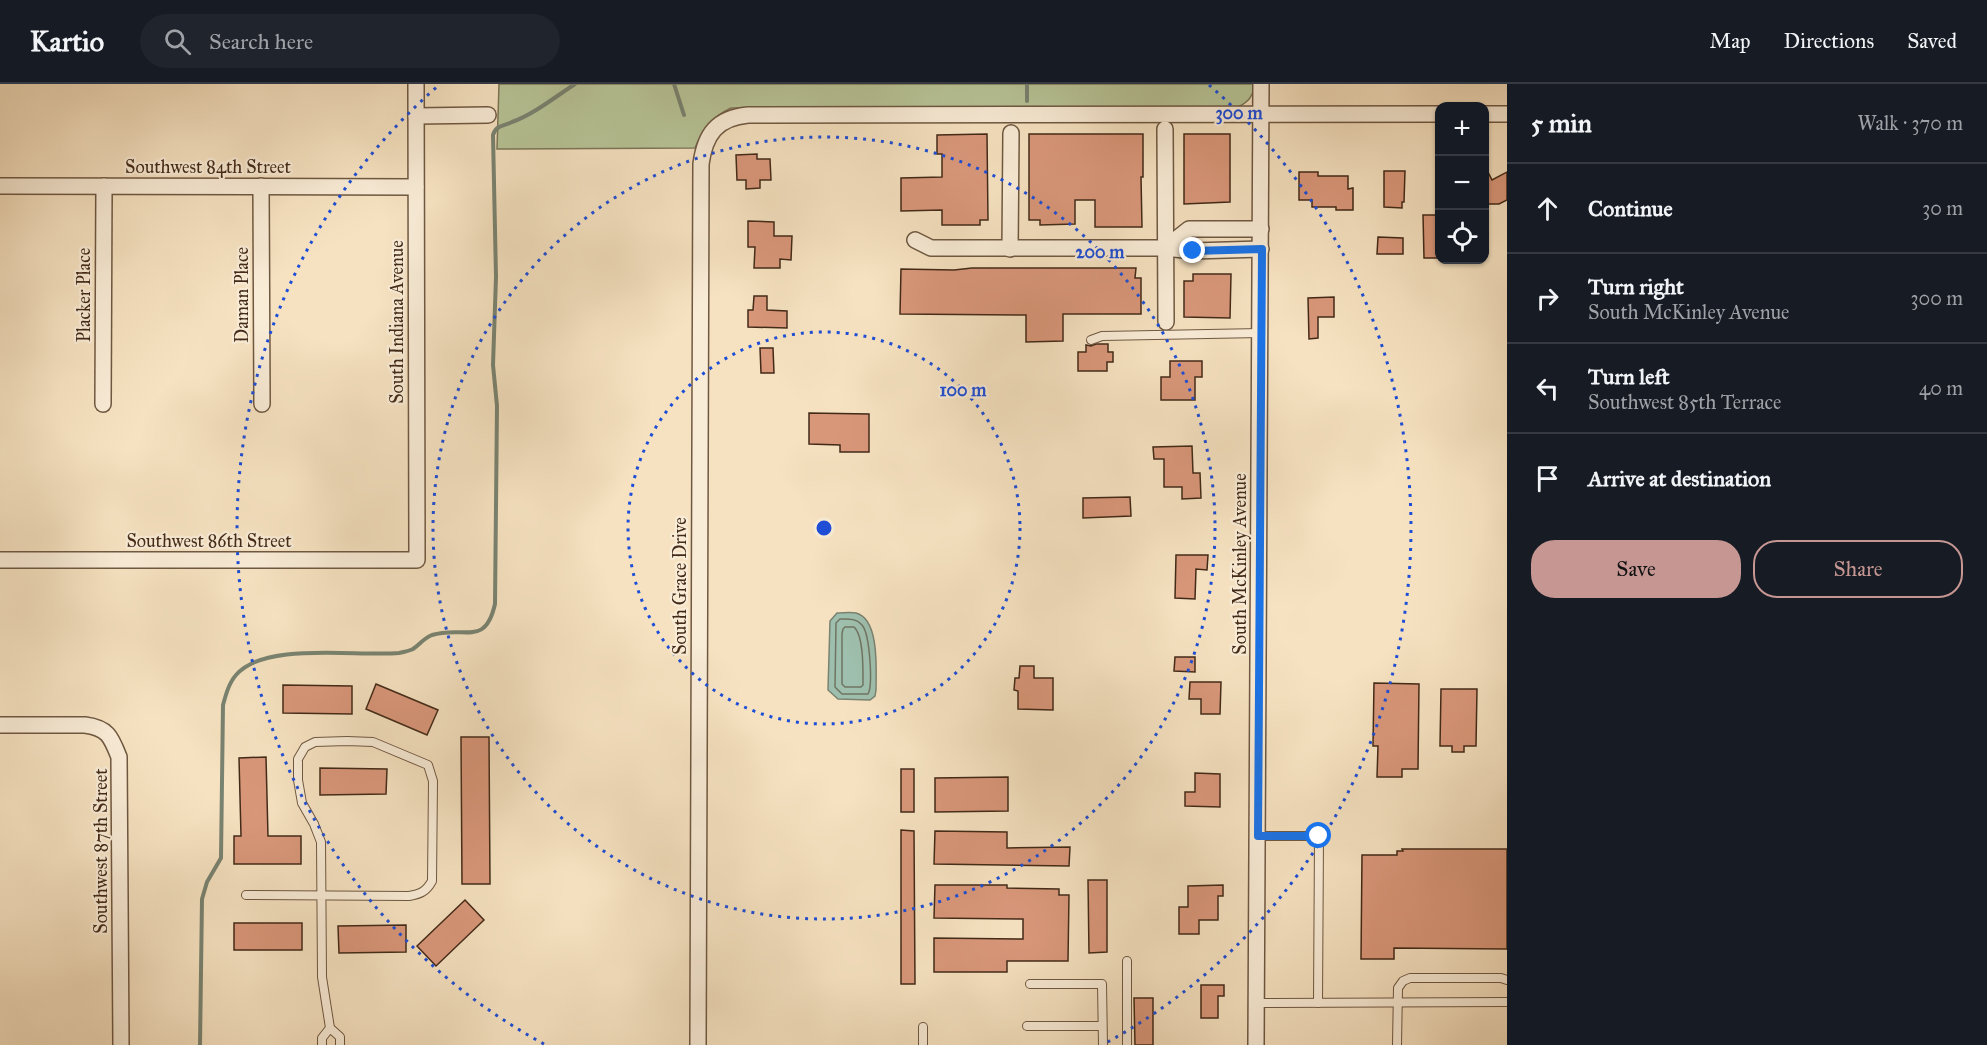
<!DOCTYPE html>
<html lang="en">
<head>
<meta charset="utf-8">
<style>
  body { margin:0; font-family:"IM FELL Great Primer",serif; background:#20242c; color:#f1f3f6 }
  .controls { position:absolute; right:18px; top:18px; display:grid; overflow:hidden; border-radius:12px; box-shadow:0 2px 4px #0004 }
  .controls button { width:54px; height:54px; display:grid; place-items:center; padding:0; border:0; border-bottom:2px solid #363941; background:#171b24; color:#f1f3f6; font:30px sans-serif }
  .stop { position:absolute; width:18px; height:18px; margin:-14px; border:4px solid #1a73e8; border-radius:50%; background:#fff }
  .stop.end { background:#1a73e8; border-color:#fff; box-shadow:0 2px 6px #0008 }
  .list { margin:0; padding:0; list-style:none }
  h2 { display:flex; justify-content:space-between; align-items:center; height:78px; margin:0; padding:0 24px; font-size:26px }
  h2 small { font-size:20px; font-weight:400; color:#9ea1a6 }
  .list li { display:grid; grid-template-columns:39px 1fr auto; gap:18px; align-items:center; box-sizing:border-box; height:90px; padding:0 24px; border-top:2px solid #363941 }
  .list b { display:block; font-size:22px; white-space:nowrap }
  .list p { margin:0; font-size:20px; white-space:nowrap; color:#9ea1a6 }
  .list em { font-size:20px; font-style:normal; color:#9ea1a6 }
  .actions { display:flex; gap:12px; padding:18px 24px }
  .actions a { flex:1; padding:14px 0; border:2px solid #c59692; border-radius:24px; text-align:center; font-size:21px; color:#c59692 }
  .actions .main { background:#c59692; color:#111 }
  .icon { flex:none; width:33px; height:33px; fill:none; stroke:currentColor; stroke-width:2; stroke-linecap:round; stroke-linejoin:round }
  .map { position:relative; flex:none; width:1507px; height:961px; overflow:hidden }
  header { display:flex; align-items:center; gap:36px; box-sizing:border-box; height:84px; padding:0 30px; background:#171b24; border-bottom:2px solid #363941 }
  header strong { font-size:28px }
  nav { display:flex; gap:33px; margin-inline-start:auto; font-size:21px }
  .search { width:420px; height:54px; background:#20242c; display:flex; align-items:center; gap:15px; box-sizing:border-box; padding:0 21px; border-radius:33px; color:#9ea1a6; font-size:22px }
  main { display:flex }
  aside { flex:1; background:#171b24 }
  .map>svg:first-child { display:block }
  .green { fill:#b7c497; stroke:#7c7758; stroke-width:1.5 }
  .water { fill:#9ebfad; stroke:#798371; stroke-width:1.5 }
  .lines { fill:none; stroke-linecap:round; stroke-linejoin:round }
  .shore { stroke:#707462; stroke-width:1.5 }
  .stream { stroke:#798371; stroke-width:4 }
  .building { fill:#d9977a; stroke:#422a18; stroke-width:1.5 }
  .lane-casing { stroke:#6f5842; stroke-width:10 }
  .street-casing { stroke:#6f5842; stroke-width:18 }
  .lane { stroke:#f9ecd7; stroke-width:8 }
  .street { stroke:#f9ecd7; stroke-width:15 }
  .route { stroke:#1a73e8; stroke-width:8 }
  .ring { fill:none; stroke:#1d4ed8; stroke-width:3; stroke-dasharray:3 6 }
  .labels { text-anchor:middle; dominant-baseline:central; stroke-width:4.5; stroke-linejoin:round; paint-order:stroke }
  .street-label { font-size:18px; fill:#422a18; stroke:#f9ecd7 }
  .centre { fill:#1d4ed8; stroke:#f9ecd7; stroke-width:3 }
  .ring-label { font-size:18px; text-anchor:middle; font-weight:bold; fill:#1d4ed8; stroke:#f9ecd7; stroke-width:4.5; stroke-linejoin:round; paint-order:stroke }
</style>
</head>
<body>
<header>
<strong>Kartio</strong>
<div class="search"><svg class="icon" aria-label="search" viewBox="0 0 24 24"><circle cx="10" cy="10" r="6"/><path d="M15 15l6 6"/></svg>Search here</div>
<nav><a>Map</a><a>Directions</a><a>Saved</a></nav>
</header>
<main>
<div class="map">
<svg width="1507" height="961" viewBox="0 0 1507 961">
  <rect width="100%" height="100%" fill="#f6e2c1"/>
  <filter id="stains"><feTurbulence type="fractalNoise" baseFrequency=".00333" numOctaves="4"/><feColorMatrix values="0 0 0 0 .2 0 0 0 0 .09 0 0 0 0 .02 0 0 0 .5 -.17"/></filter>
  <radialGradient id="worn" r=".72"><stop offset=".6" stop-color="#630" stop-opacity="0"/><stop offset="1" stop-color="#630" stop-opacity=".3"/></radialGradient>
  <path class="green" d="M499 0H1254C1254 12 1248 19 1237 23L731 24C712 33 703 45 695 64L497 65Z"/>
  <path class="water" d="M837 529C843 529 851 528 856 529 880 535 876 587 876 606L875 612 870 616 838 615 828 606 830 537Z"/>
  <g class="lines">
    <g class="shore">
      <path d="M840 535C848 535 856 534 862 541 870 550 873 601 868 610H842L835 603 836 539Z"/>
      <path d="M845 543H854C864 552 863 587 863 601L861 603H845L842 600V550L843 545Z"/>
    </g>
    <g class="stream">
      <polyline points="674,0 684,31"/>
      <polyline points="1027,0 1027,17"/>
      <path d="M200 961 202 815 207 798 221 774 223 621C226 610 229 599 236 591 265 557 357 573 399 569 404 568 409 567 413 565 420 560 424 554 432 551 464 541 485 564 495 520L497 322 493 281 496 193 493 51C496 41 504 42 512 38 534 30 555 13 575 0"/>
    </g>
  </g>
  <g class="building">
    <polygon points="987,50 988,136 980,136 980,141 942,141 942,126 901,127 901,94 942,93 942,70 937,70 937,51"/>
    <polygon points="1029,50 1143,50 1143,93 1141,93 1142,143 1095,143 1095,116 1075,116 1075,140 1040,141 1040,136 1029,136"/>
    <polygon points="1184,50 1230,50 1230,118 1184,120"/>
    <polygon points="757,70 757,75 770,75 771,96 760,96 760,104 746,105 746,96 737,96 736,71"/>
    <polygon points="1485,82 1492,96 1507,88 1507,116 1499,120 1485,120"/>
    <polygon points="1384,87 1405,87 1404,118 1402,118 1402,124 1384,123"/>
    <polygon points="1299,88 1318,88 1318,92 1348,92 1348,105 1353,104 1353,126 1336,126 1336,123 1312,123 1312,116 1299,116"/>
    <polygon points="1423,131 1440,131 1440,174 1424,174"/>
    <polygon points="748,137 774,138 774,152 792,152 791,176 780,175 780,184 754,184 755,163 748,163"/>
    <polygon points="1378,153 1403,154 1403,170 1377,170"/>
    <polygon points="972,184 1136,184 1135,194 1141,194 1141,230 1063,230 1063,257 1026,258 1026,231 900,230 901,185 954,186"/>
    <polygon points="1193,190 1231,190 1230,234 1184,233 1184,197 1193,197"/>
    <polygon points="754,212 767,212 767,226 787,227 787,244 748,243 748,226 753,226"/>
    <polygon points="1334,213 1334,233 1318,233 1318,254 1309,255 1308,214"/>
    <polygon points="1096,260 1108,260 1108,268 1113,268 1113,278 1107,278 1107,287 1078,287 1078,268 1086,268 1086,261 1091,262"/>
    <polygon points="760,264 773,264 774,289 761,289"/>
    <polygon points="1170,277 1202,277 1202,293 1195,293 1195,316 1161,316 1161,293 1170,293"/>
    <polygon points="809,329 869,330 869,368 840,368 840,361 809,360"/>
    <polygon points="1192,362 1193,389 1200,389 1201,414 1182,415 1182,403 1164,403 1164,375 1154,375 1153,363"/>
    <polygon points="1130,413 1131,432 1083,434 1083,414"/>
    <polygon points="1176,471 1208,471 1207,486 1196,485 1195,515 1175,514"/>
    <polygon points="1175,573 1195,573 1195,588 1174,587"/>
    <polygon points="1020,582 1034,582 1034,594 1053,594 1053,626 1018,625 1018,607 1014,606 1015,594 1019,594"/>
    <polygon points="1190,598 1221,598 1220,630 1201,630 1201,615 1189,615"/>
    <polygon points="1374,599 1419,600 1418,685 1402,685 1402,693 1377,693 1378,662 1373,662"/>
    <polygon points="376,600 438,626 427,651 366,625"/>
    <polygon points="283,601 352,602 352,630 283,629"/>
    <polygon points="1441,605 1477,605 1476,662 1464,662 1464,668 1452,668 1452,662 1440,662"/>
    <polygon points="461,653 489,653 490,800 462,800"/>
    <polygon points="266,673 268,752 301,752 301,780 234,780 234,752 241,752 239,674"/>
    <polygon points="320,684 387,685 386,710 320,711"/>
    <rect x="901" y="685" width="13" height="43"/>
    <polygon points="1195,689 1220,690 1220,723 1185,722 1185,708 1195,708"/>
    <polygon points="1008,693 1008,727 935,728 935,694"/>
    <polygon points="901,746 914,747 915,900 901,900"/>
    <polygon points="935,747 1007,748 1007,764 1070,763 1069,782 934,780"/>
    <polygon points="1402,765 1507,765 1507,865 1394,864 1394,875 1361,875 1362,771 1397,771 1397,767 1403,767"/>
    <polygon points="1088,796 1107,796 1107,868 1089,869"/>
    <polygon points="935,801 1007,801 1007,804 1059,805 1059,811 1069,811 1068,877 1007,877 1007,888 934,888 934,854 1023,855 1023,835 934,834"/>
    <polygon points="1223,801 1223,812 1218,812 1218,836 1199,836 1199,850 1179,850 1179,823 1188,823 1188,802"/>
    <polygon points="465,816 484,836 436,882 417,862"/>
    <rect x="234" y="839" width="68" height="27"/>
    <polygon points="406,841 406,868 339,869 338,842"/>
    <polygon points="1201,901 1224,901 1224,912 1218,912 1218,934 1201,934"/>
    <polygon points="1134,914 1153,914 1153,961 1135,961"/>
  </g>
  <g class="lines">
    <defs>
      <g id="lane">
        <polyline points="1091,256 1102,252 1261,249"/>
        <polyline points="1258,752 1319,752 1318,919"/>
        <path d="M246 811 409 812C420 810 426 808 432 797L433 697 428 681 373 658 347 657 315 658 305 663 298 675V696L302 719 314 740 321 758 322 893 330 944"/>
        <polyline points="1127,877 1127,961"/>
        <polyline points="1030,900 1102,900 1103,961"/>
        <polyline points="1256,919 1507,918"/>
        <polyline points="1027,942 1102,942"/>
        <polyline points="923,943 923,961"/>
        <polyline points="322,961 322,954 330,944 340,953 340,961"/>
        <polyline points="1397,961 1398,904 1403,897 1410,894 1501,894 1507,896"/>
      </g>
      <g id="street">
        <polyline points="1484,30 1507,30"/>
        <polyline points="416,32 488,31"/>
        <polyline points="1165,45 1166,238"/>
        <polyline points="0,102 416,103"/>
        <polyline points="261,102 262,320"/>
        <polyline points="915,156 931,164 1165,164 1193,167 1261,165"/>
        <polyline points="1165,164 1189,145 1261,145"/>
        <polyline points="1010,165 1011,49"/>
        <polyline points="103,320 104,102"/>
        <polyline points="0,476 417,476 416,0"/>
        <path d="M0 641H85C108 644 111 653 119 673L121 961"/>
        <path d="M698 961 701 80C705 50 717 34 748 31L1440 30"/>
        <polyline points="1256,961 1261,0"/>
      </g>
    </defs>
    <use href="#lane" class="lane-casing"/>
    <use href="#street" class="street-casing"/>
    <use href="#lane" class="lane"/>
    <use href="#street" class="street"/>
  </g>
  <g class="lines">
    <polyline class="route" points="1193,167 1262,165 1258,752 1319,752"/>
  </g>
  <g class="ring">
    <circle cx="824" cy="444" r="196"/>
    <circle cx="824" cy="444" r="391"/>
    <path d="M544 960A587 587 0 0 1 439 1M1209 1A587 587 0 0 1 1104 960"/>
  </g>
  <g class="labels">
    <g class="street-label">
      <text x="208" y="83">Southwest 84th Street</text>
      <text transform="translate(84 211) rotate(-90)">Placker Place</text>
      <text transform="translate(242 211) rotate(-90)">Daman Place</text>
      <text transform="translate(397 238) rotate(-90)">South Indiana Avenue</text>
      <text x="209" y="457">Southwest 86th Street</text>
      <text transform="translate(1240 480) rotate(-90)">South McKinley Avenue</text>
      <text transform="translate(680 502) rotate(-90)">South Grace Drive</text>
      <text transform="translate(101 767) rotate(-90)">Southwest 87th Street</text>
    </g>
  </g>
  <circle cx="824" cy="444" r="9" class="centre"/>
  <g class="ring-label">
    <text x="1239" y="35">300 m</text>
    <text x="1100" y="174">200 m</text>
    <text x="963" y="312">100 m</text>
  </g>
  <rect width="100%" height="100%" filter="url(#stains)"/>
  <rect width="100%" height="100%" fill="url(#worn)"/>
</svg>
<div class="controls">
<button>+</button>
<button>−</button>
<button><svg class="icon" aria-label="locate" viewBox="0 0 24 24"><circle cx="12" cy="12" r="6"/><path d="M12 2v4M12 18v4M2 12h4M18 12h4"/></svg></button>
</div>
<div class="stop" style="left:1319px;top:752px"></div>
<div class="stop end" style="left:1193px;top:167px"></div>
</div>
<aside>
<h2>5 min<small>Walk · 370 m</small></h2>
<ul class="list">
<li><svg class="icon" aria-label="ahead" viewBox="0 0 24 24"><path d="M12 20V5M6 11l6-6 6 6"/></svg><div><b>Continue</b></div><em>30 m</em></li>
<li><svg class="icon" aria-label="right" viewBox="0 0 24 24"><path d="M7 20v-9h11M14 6l5 5-5 5"/></svg><div><b>Turn right</b><p>South McKinley Avenue</p></div><em>300 m</em></li>
<li><svg class="icon" aria-label="left" viewBox="0 0 24 24"><path d="M17 20v-9H6M10 6l-5 5 5 5"/></svg><div><b>Turn left</b><p>Southwest 85th Terrace</p></div><em>40 m</em></li>
<li><svg class="icon" aria-label="arrive" viewBox="0 0 24 24"><path d="M6 21V4h12l-3 4 3 4H6"/></svg><div><b>Arrive at destination</b></div></li>
</ul>
<div class="actions"><a class="main">Save</a><a>Share</a></div>
</aside>
</main>
</body>
</html>
